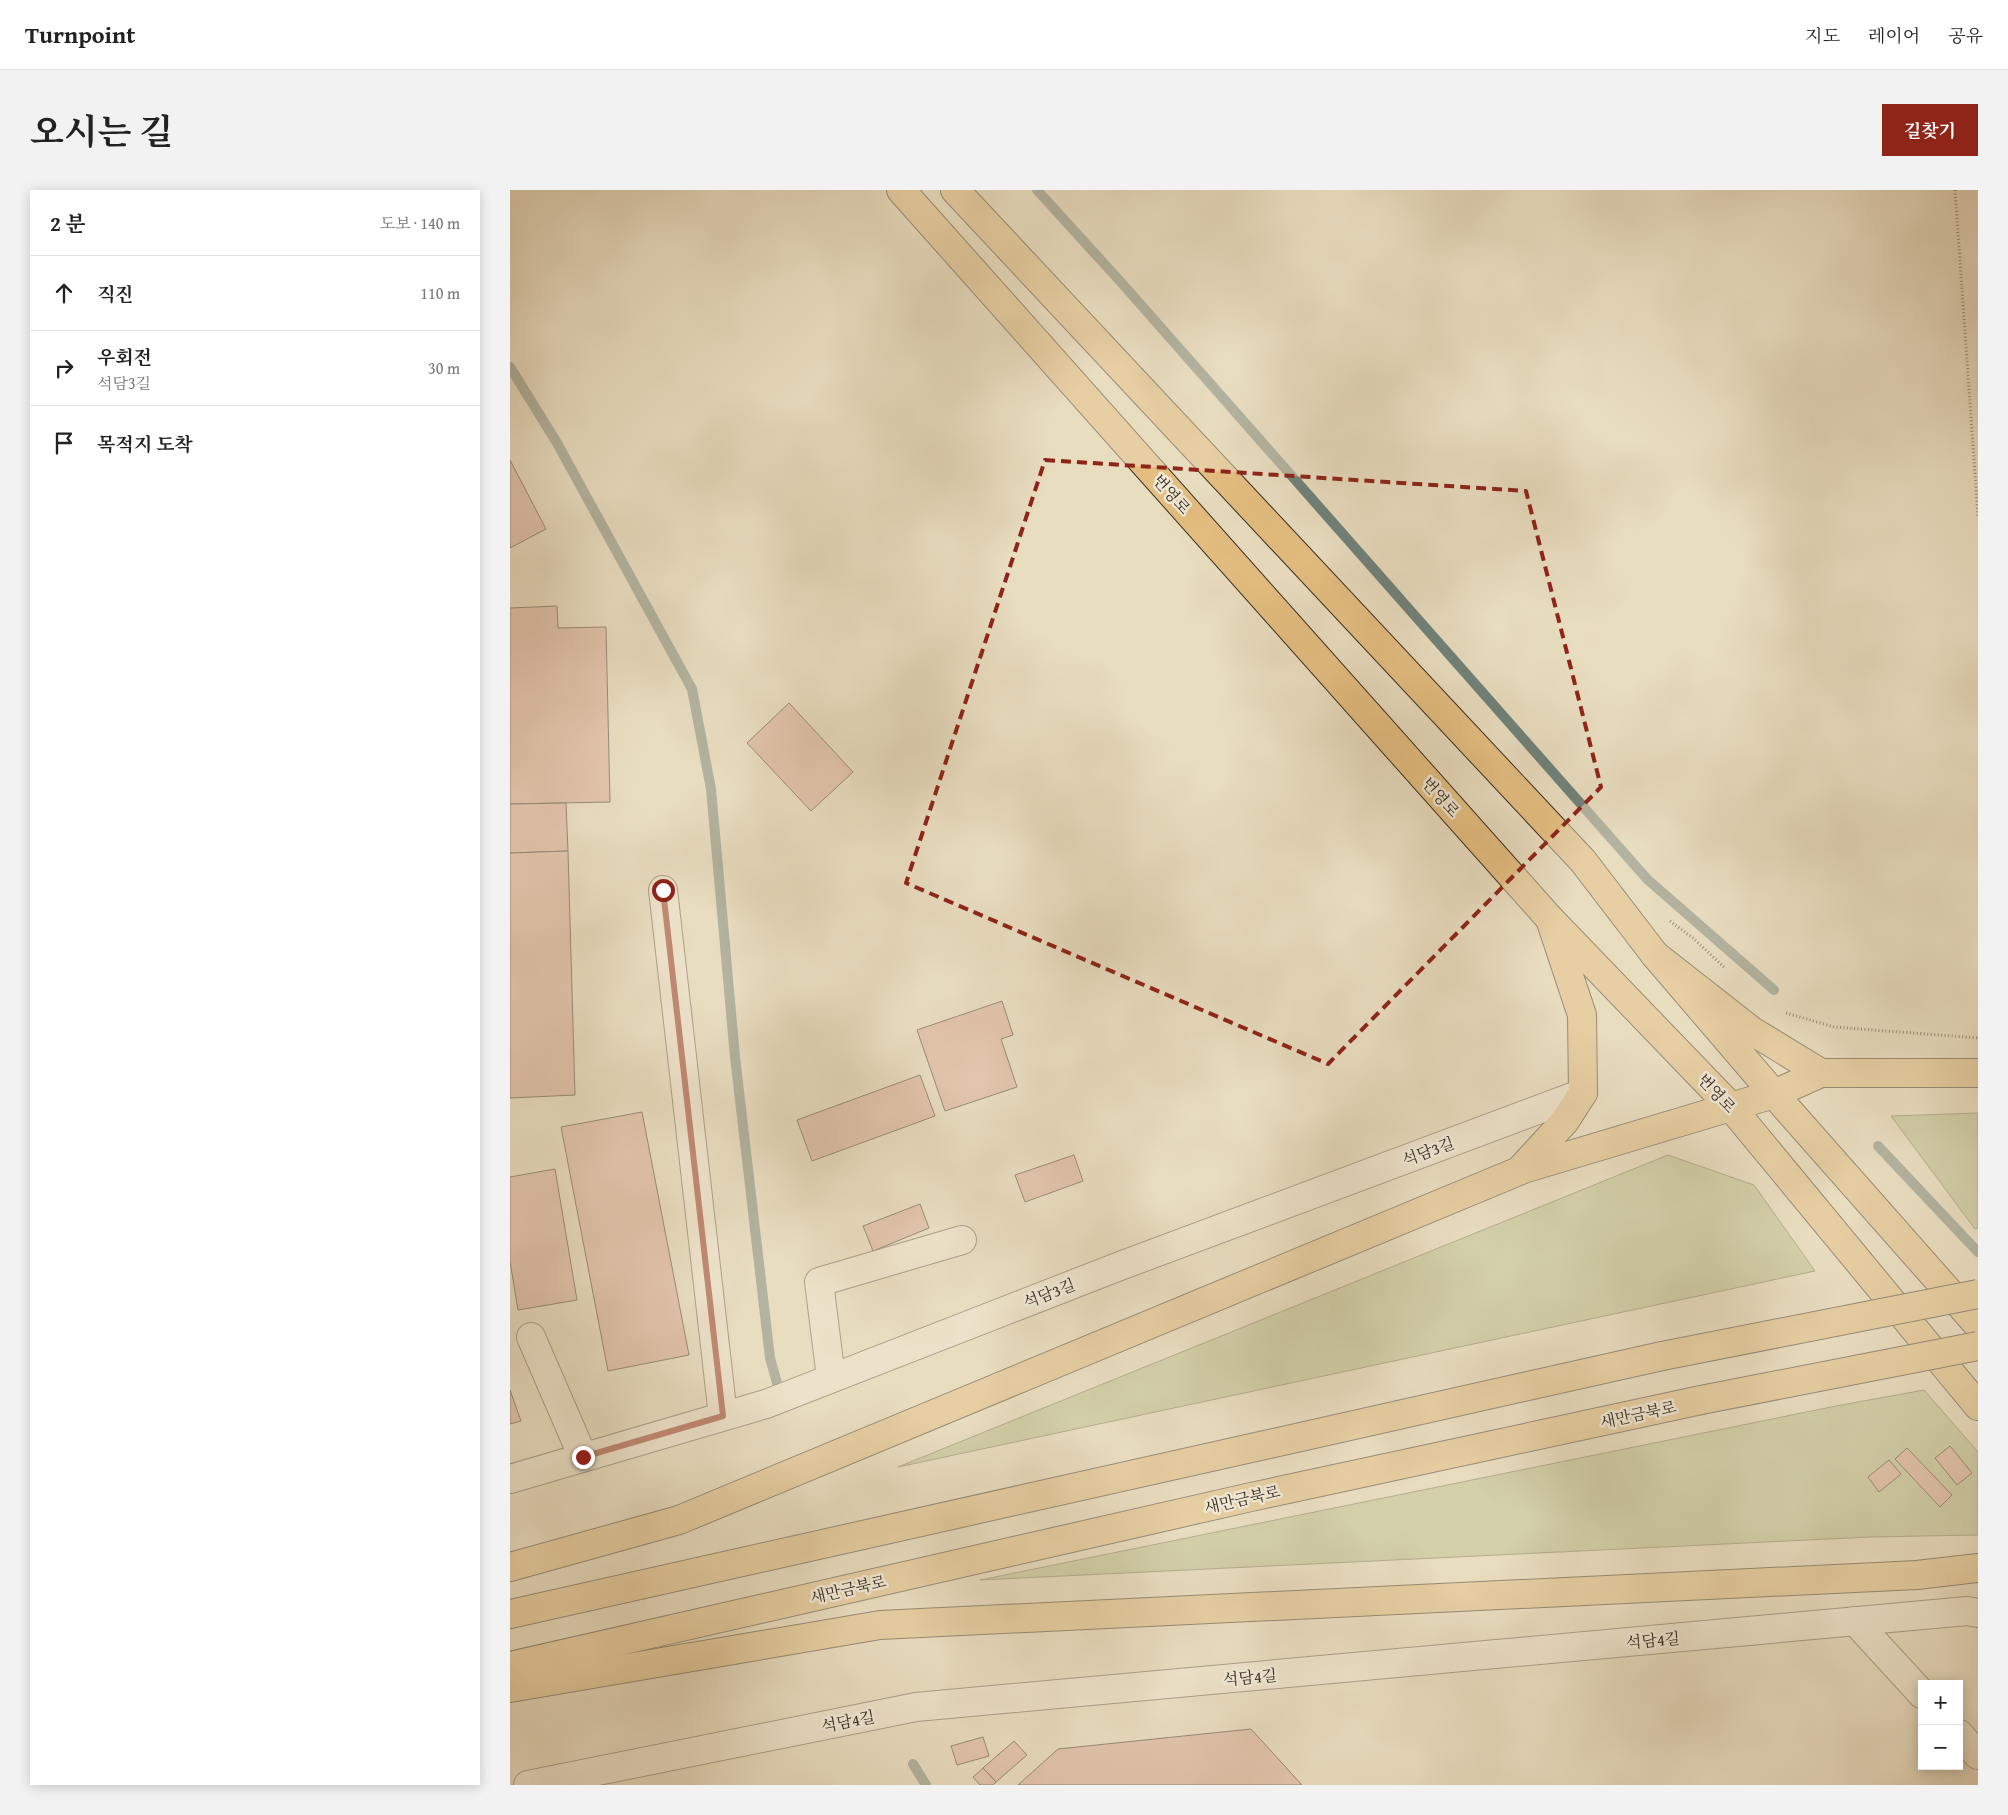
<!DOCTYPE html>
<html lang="ko">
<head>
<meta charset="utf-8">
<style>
  body { margin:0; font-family:"Gentium Book Plus","Noto Serif KR",serif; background:#f2f2f2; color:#222 }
  .controls { position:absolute; right:15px; bottom:15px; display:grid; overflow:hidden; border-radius:0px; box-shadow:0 2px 12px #0003 }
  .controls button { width:45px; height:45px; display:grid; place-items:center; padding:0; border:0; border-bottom:1px solid #e0e0e0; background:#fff; color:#222; font:25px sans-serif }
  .stop { position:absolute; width:15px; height:15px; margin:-11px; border:4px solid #8f2418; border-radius:50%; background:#fff }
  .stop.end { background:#8f2418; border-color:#fff; box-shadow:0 1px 5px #0008 }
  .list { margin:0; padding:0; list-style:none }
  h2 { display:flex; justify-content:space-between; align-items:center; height:65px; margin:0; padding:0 20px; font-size:21px }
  h2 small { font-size:16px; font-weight:400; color:#767676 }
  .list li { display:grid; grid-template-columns:32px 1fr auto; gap:15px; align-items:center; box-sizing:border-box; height:75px; padding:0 20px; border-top:1px solid #e0e0e0 }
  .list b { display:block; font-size:19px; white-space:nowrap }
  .list p { margin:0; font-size:16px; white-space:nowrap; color:#767676 }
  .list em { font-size:16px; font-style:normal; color:#767676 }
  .icon { flex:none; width:28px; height:28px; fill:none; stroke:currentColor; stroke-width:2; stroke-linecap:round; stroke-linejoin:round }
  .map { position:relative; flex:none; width:1468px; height:1595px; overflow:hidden; border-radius:0px }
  header { display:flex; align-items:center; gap:30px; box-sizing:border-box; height:70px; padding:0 25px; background:#fff; border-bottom:1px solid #e0e0e0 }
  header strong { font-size:24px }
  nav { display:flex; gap:28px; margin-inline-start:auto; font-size:18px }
  .intro { display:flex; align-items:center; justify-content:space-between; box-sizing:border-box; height:120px; padding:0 30px }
  h1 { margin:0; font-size:35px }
  .button { padding:12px 22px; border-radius:0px; background:#8f2418; color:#fff; font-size:18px; font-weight:700 }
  main { display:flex; gap:30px; padding:0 30px }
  aside { flex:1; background:#fff; border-radius:0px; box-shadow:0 2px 12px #0003 }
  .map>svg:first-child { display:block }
  .green { fill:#b9c091; stroke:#77765a }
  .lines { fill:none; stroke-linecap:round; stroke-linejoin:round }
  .stream { stroke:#70827b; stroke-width:10 }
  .building { fill:#dca898; stroke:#352c23 }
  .minor-casing { stroke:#62584a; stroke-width:30 }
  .major-casing { stroke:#352c23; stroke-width:30 }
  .highway-casing { stroke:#352c23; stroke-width:30 }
  .path { stroke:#352c23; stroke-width:3; stroke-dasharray:1 2.5; stroke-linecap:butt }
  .minor { stroke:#f1e9d6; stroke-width:28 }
  .major { stroke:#e4be80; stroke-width:28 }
  .highway { stroke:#e4be80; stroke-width:28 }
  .highway-bridge-casing { stroke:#352c23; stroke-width:30; stroke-linecap:butt }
  .highway-bridge { stroke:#e4be80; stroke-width:28 }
  .route { stroke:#8f2418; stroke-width:6 }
  .marked { fill:none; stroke:#8f2418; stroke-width:4; stroke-dasharray:10 6; stroke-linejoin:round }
  .labels { text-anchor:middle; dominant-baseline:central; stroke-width:5; stroke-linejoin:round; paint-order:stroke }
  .street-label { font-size:16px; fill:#352c23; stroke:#f1e9d6 }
</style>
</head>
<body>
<header>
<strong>Turnpoint</strong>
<nav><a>지도</a><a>레이어</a><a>공유</a></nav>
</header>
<div class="intro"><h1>오시는 길</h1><a class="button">길찾기</a></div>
<main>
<aside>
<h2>2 분<small>도보 · 140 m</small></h2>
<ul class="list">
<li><svg class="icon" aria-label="ahead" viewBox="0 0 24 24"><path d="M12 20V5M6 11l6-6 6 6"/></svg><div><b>직진</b></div><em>110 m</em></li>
<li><svg class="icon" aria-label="right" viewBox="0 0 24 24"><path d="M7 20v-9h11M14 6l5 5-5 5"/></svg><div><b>우회전</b><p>석담3길</p></div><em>30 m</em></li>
<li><svg class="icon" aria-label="arrive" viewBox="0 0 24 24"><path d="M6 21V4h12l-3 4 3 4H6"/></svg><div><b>목적지 도착</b></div></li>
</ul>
</aside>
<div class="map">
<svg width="1468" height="1595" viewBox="0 0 1468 1595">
  <rect width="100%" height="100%" fill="#e9ddc0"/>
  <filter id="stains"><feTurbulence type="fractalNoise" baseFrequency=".004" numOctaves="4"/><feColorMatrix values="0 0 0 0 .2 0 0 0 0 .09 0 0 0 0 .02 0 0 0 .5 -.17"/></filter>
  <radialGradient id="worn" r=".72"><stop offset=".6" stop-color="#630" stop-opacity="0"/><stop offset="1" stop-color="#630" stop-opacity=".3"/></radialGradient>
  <g class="green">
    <polygon points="1468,923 1468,1038 1465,1039 1381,926"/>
    <polygon points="1158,965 1244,995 1305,1081 388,1277"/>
    <polygon points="1414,1200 1468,1262 1468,1345 1360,1347 470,1390 1326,1216"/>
  </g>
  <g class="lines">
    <g class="stream">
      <polyline points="527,0 609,90 1137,689 1264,800"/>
      <polyline points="0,177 47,253 182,499 201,599 225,867 260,1168 267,1193"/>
      <polyline points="1368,956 1468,1062"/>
      <polyline points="403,1574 416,1595"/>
    </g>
  </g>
  <g class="building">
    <polygon points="0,270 36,339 0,358"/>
    <polygon points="47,416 48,438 96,437 100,612 0,614 0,418"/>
    <polygon points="279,513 343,582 301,621 237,553"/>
    <polygon points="56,613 58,661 0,663 0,614"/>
    <polygon points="58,661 65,905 0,908 0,663"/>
    <polygon points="492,811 503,845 491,849 507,897 435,921 407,840"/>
    <polygon points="410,885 425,926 302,971 287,930"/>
    <polygon points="132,922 179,1165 98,1181 51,937"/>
    <polygon points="564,965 573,991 515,1012 505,985"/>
    <polygon points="45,979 67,1110 8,1120 0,1071 0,987"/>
    <polygon points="410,1014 419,1038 363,1061 353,1036"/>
    <polygon points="0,1200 11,1231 0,1234"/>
    <polygon points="1440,1256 1462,1283 1447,1295 1425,1268"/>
    <polygon points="1397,1258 1442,1305 1430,1317 1385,1269"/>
    <polygon points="1379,1270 1391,1284 1369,1302 1358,1287"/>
    <polygon points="741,1539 792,1595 508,1595 548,1559"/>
    <polygon points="473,1547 479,1566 447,1575 441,1556"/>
    <polygon points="504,1551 517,1565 486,1592 473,1578"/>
    <polygon points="473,1578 486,1592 483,1595 470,1595 463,1587"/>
  </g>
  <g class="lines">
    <defs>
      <g id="minor">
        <polyline points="153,700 213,1226"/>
        <polyline points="21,1147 73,1267"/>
        <polyline points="321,1188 309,1092 452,1050"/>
        <polyline points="0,1289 256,1214 610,1076 1073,903"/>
        <polyline points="1345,1431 1412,1504"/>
        <polyline points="1449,1544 1468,1565"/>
        <polyline points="18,1595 406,1517 1457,1421 1468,1423"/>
      </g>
      <g id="major">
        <polyline points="391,0 1040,729 1221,917 1468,1216"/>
        <polyline points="445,0 1073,671 1145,765 1264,904 1468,1135"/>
      </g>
      <g id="highway">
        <polyline points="1145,765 1242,841 1311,883 1468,883"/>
        <polyline points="1010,980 1264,904 1311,883"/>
        <polyline points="0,1377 169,1330 1009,981 1055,931 1073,903 1072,825 1040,729"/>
        <polyline points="0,1424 1152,1166"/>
        <polyline points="0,1476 741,1307 1191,1210"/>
        <polyline points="0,1498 370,1435 1407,1385 1468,1378"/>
      </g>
    </defs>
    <use href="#minor" class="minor-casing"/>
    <use href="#major" class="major-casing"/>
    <use href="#highway" class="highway-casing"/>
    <g class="path">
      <polyline points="1445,0 1468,326"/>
      <polyline points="1160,731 1184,749 1214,777"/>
      <polyline points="1276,823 1324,837 1468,848"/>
    </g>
    <use href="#minor" class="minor"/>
    <use href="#major" class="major"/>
    <use href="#highway" class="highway"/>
    <defs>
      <g id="highway-bridge">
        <polyline points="1152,1166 1468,1104"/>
        <polyline points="1191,1210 1468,1156"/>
      </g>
    </defs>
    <use href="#highway-bridge" class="highway-bridge-casing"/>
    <use href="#highway-bridge" class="highway-bridge"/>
  </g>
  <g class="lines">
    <polyline class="route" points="73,1267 213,1226 153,700"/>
  </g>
  <path d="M0 0H1468V1595H0ZM535 270 1016 301 1091 597 818 874 396 693Z" fill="#e9ddc0" fill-opacity=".55" fill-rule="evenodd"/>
  <path class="marked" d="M535 270 1016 301 1091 597 818 874 396 693Z"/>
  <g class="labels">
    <g class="street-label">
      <text transform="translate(662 304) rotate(48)">번영로</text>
      <text transform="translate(931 607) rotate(48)">번영로</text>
      <text transform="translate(1207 903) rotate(47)">번영로</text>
      <text transform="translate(918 961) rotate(-20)">석담3길</text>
      <text transform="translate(539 1103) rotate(-21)">석담3길</text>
      <text transform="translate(1128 1224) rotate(-12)">새만금북로</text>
      <text transform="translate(732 1309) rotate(-13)">새만금북로</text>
      <text transform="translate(338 1399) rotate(-13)">새만금북로</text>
      <text transform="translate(1143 1450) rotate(-5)">석담4길</text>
      <text transform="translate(740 1487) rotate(-5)">석담4길</text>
      <text transform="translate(338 1531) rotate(-11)">석담4길</text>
    </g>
  </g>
  <rect width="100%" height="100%" filter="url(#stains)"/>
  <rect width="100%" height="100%" fill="url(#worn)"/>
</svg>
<div class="controls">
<button>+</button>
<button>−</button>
</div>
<div class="stop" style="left:153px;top:700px"></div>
<div class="stop end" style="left:73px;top:1267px"></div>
</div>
</main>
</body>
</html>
